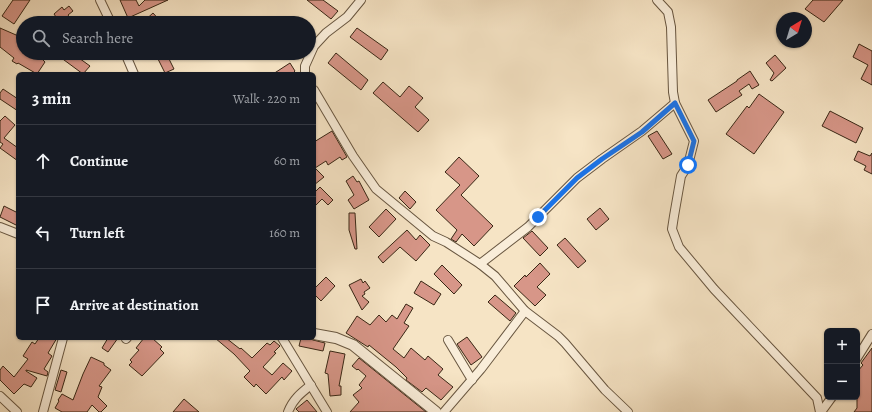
<!DOCTYPE html>
<html lang="en">
<head>
<meta charset="utf-8">
<style>
  body { margin:0; font-family:Alegreya,serif; background:#242831; color:#f1f3f6 }
  .controls { position:absolute; right:12px; bottom:12px; display:grid; overflow:hidden; border-radius:6px; box-shadow:0 1px 3px #0004 }
  .controls button { width:36px; height:36px; display:grid; place-items:center; padding:0; border:0; border-bottom:1px solid #363941; background:#171b24; color:#f1f3f6; font:20px sans-serif }
  .compass { position:absolute; left:776px; top:12px; width:36px; height:36px; border-radius:50%; background:#171b24; box-shadow:0 1px 3px #0004; rotate:38deg }
  .stop { position:absolute; width:12px; height:12px; margin:-9px; border:3px solid #1a73e8; border-radius:50%; background:#fff }
  .stop.end { background:#1a73e8; border-color:#fff; box-shadow:0 1px 4px #0008 }
  .list { margin:0; padding:0; list-style:none }
  h2 { display:flex; justify-content:space-between; align-items:center; height:52px; margin:0; padding:0 16px; font-size:17px }
  h2 small { font-size:13px; font-weight:400; color:#9ea1a6 }
  .list li { display:grid; grid-template-columns:26px 1fr auto; gap:12px; align-items:center; box-sizing:border-box; height:72px; padding:0 16px; border-top:1px solid #363941 }
  .list b { display:block; font-size:15px; white-space:nowrap }
  .list em { font-size:13px; font-style:normal; color:#9ea1a6 }
  .icon { flex:none; width:22px; height:22px; fill:none; stroke:currentColor; stroke-width:2; stroke-linecap:round; stroke-linejoin:round }
  .map { position:relative; flex:none; width:872px; height:412px; overflow:hidden }
  .search { position:absolute; background:#171b24; box-shadow:0 1px 3px #0004; left:16px; top:16px; width:300px; height:44px; display:flex; align-items:center; gap:10px; box-sizing:border-box; padding:0 14px; border-radius:22px; color:#9ea1a6; font-size:15px }
  .panel { position:absolute; background:#171b24; box-shadow:0 1px 3px #0004; left:16px; top:72px; width:300px; height:268px; border-radius:6px }
  .map>svg:first-child { display:block }
  .building { fill:#d79688; stroke:#382614 }
  .lines { fill:none; stroke-linecap:round; stroke-linejoin:round }
  .minor-casing { stroke:#685640; stroke-width:10 }
  .tertiary-casing { stroke:#685640; stroke-width:12 }
  .minor { stroke:#f9edd9; stroke-width:8 }
  .tertiary { stroke:#f9edd9; stroke-width:10 }
  .route { stroke:#1a73e8; stroke-width:5 }
</style>
</head>
<body>
<div class="map">
<svg width="872" height="412" viewBox="0 0 872 412">
  <rect width="100%" height="100%" fill="#f6e4c5"/>
  <filter id="stains"><feTurbulence type="fractalNoise" baseFrequency=".005" numOctaves="4"/><feColorMatrix values="0 0 0 0 .2 0 0 0 0 .09 0 0 0 0 .02 0 0 0 .5 -.17"/></filter>
  <radialGradient id="worn" r=".72"><stop offset=".6" stop-color="#630" stop-opacity="0"/><stop offset="1" stop-color="#630" stop-opacity=".3"/></radialGradient>
  <g class="building">
    <polygon points="13,0 30,0 14,24 2,16"/>
    <polygon points="120,0 136,0 139,6 145,0 168,0 128,18"/>
    <polygon points="307,0 323,0 338,11 331,19"/>
    <polygon points="813,0 843,0 824,22 805,9"/>
    <polygon points="69,6 73,11 68,15 74,23 60,23 54,14 62,7 64,10"/>
    <polygon points="153,13 162,23 142,23"/>
    <polygon points="0,28 23,38 23,53 41,53 39,56 45,62 37,74 18,63 17,64 12,61 14,58 0,47"/>
    <polygon points="357,28 388,50 381,60 350,37"/>
    <polygon points="859,44 872,51 872,85 861,79 868,65 853,57"/>
    <polygon points="62,53 72,53 90,66 83,74 60,57"/>
    <polygon points="155,53 166,53 174,69 165,73"/>
    <polygon points="336,53 368,80 361,90 328,63"/>
    <polygon points="775,55 786,68 772,81 770,80 774,73 766,63"/>
    <polygon points="290,63 295,71 294,72 295,74 273,74"/>
    <polygon points="750,71 759,85 752,89 749,84 739,91 742,95 716,112 708,100 737,81 737,80"/>
    <polygon points="383,82 400,97 409,86 423,98 415,107 429,120 418,132 373,93"/>
    <polygon points="3,89 18,99 18,111 0,99 0,93"/>
    <polygon points="759,94 784,112 754,154 726,134 747,106 749,108"/>
    <polygon points="830,111 863,128 856,143 822,126"/>
    <polygon points="5,116 15,125 4,138 18,148 18,161 0,148 3,144 0,142 0,121"/>
    <polygon points="332,131 347,157 342,160 340,157 328,165 326,161 315,168 324,177 314,185 314,142"/>
    <polygon points="657,131 672,154 663,159 648,136"/>
    <polygon points="858,151 870,156 872,153 872,174 864,170 866,166 854,160"/>
    <polygon points="459,157 479,176 461,195 493,226 474,246 462,234 456,242 451,239 457,230 436,210 460,185 445,172"/>
    <polygon points="353,176 357,182 359,181 369,200 354,209 348,200 354,195 346,181"/>
    <polygon points="320,187 333,200 328,205 322,199 314,207 314,193"/>
    <polygon points="405,191 416,202 410,209 399,198"/>
    <polygon points="4,206 18,213 18,226 0,217"/>
    <polygon points="600,208 609,219 596,230 587,219"/>
    <polygon points="386,209 396,219 379,237 369,227"/>
    <polygon points="349,213 355,213 357,249 355,249 349,230"/>
    <polygon points="407,230 416,240 420,235 430,245 416,261 400,247 383,263 378,257"/>
    <polygon points="532,231 548,248 540,256 523,238"/>
    <polygon points="565,238 586,261 578,268 557,245"/>
    <polygon points="540,263 550,274 537,287 546,295 535,306 514,286 525,275 526,277"/>
    <polygon points="442,265 462,285 454,294 434,274"/>
    <polygon points="326,277 335,286 321,301 314,294 314,289"/>
    <polygon points="361,279 363,283 365,281 370,288 364,292 365,294 362,296 369,302 362,310 349,285"/>
    <polygon points="421,281 441,294 434,305 414,293"/>
    <polygon points="495,295 516,313 510,321 488,302"/>
    <polygon points="406,304 413,308 404,323 409,326 393,349 404,358 411,348 425,360 428,356 443,369 438,375 453,387 441,400 426,388 422,392 406,380 407,378 396,367 369,345 368,347 346,333 357,316 370,325 379,315 386,322 392,315 397,319"/>
    <polygon points="467,337 482,357 471,365 457,344"/>
    <polygon points="39,338 57,338 48,353 52,356 44,369 48,372 47,376 26,370 26,371 37,378 31,387 24,384 14,394 0,380 0,370 3,366 14,377 28,359 23,356 32,342 35,344"/>
    <polygon points="108,338 118,338 108,352 102,348"/>
    <polygon points="144,338 152,338 162,347 160,349 164,353 142,376 129,365 132,362 130,360 139,350 136,348"/>
    <polygon points="215,338 226,338 240,349 241,348 252,358 267,343 270,345 274,341 280,346 274,352 276,353 263,367 272,375 283,363 292,371 284,380 282,377 266,394 256,384 254,387 244,377 250,371 234,354"/>
    <polygon points="301,338 309,338 313,340 325,343 323,351 299,346"/>
    <polygon points="872,348 872,412 854,412 857,408 857,372 863,365 861,363"/>
    <polygon points="330,351 345,354 339,386 341,386 341,395 330,396 328,374 325,373"/>
    <polygon points="91,357 104,363 104,365 111,370 99,386 102,387 98,397 107,406 101,412 99,412 92,405 87,412 62,412 55,408 59,401 58,400 62,394 73,400 83,374"/>
    <polygon points="359,358 426,412 350,412 359,402 353,395 362,388 359,385 366,376 358,369 357,370 352,366"/>
    <polygon points="61,370 67,372 61,392 55,390"/>
    <polygon points="184,399 199,412 173,412"/>
    <polygon points="307,400 317,412 299,412 296,409"/>
  </g>
  <g class="lines">
    <defs>
      <g id="minor">
        <polyline points="100,0 111,23"/>
        <polyline points="657,0 668,12 671,27 673,92 675,103 694,141 688,165 681,176 674,216 672,229 679,247 714,289 817,398 820,412"/>
        <polyline points="125,53 134,74"/>
        <polyline points="305,74 305,66 314,46 326,33 347,17 361,0"/>
        <polyline points="314,90 353,156 376,189 433,236 446,242 480,264 495,276 525,311 558,336 565,343 605,390 628,412"/>
        <polyline points="0,227 18,234"/>
        <polyline points="480,264 528,227 577,178 602,159 642,131 675,103"/>
        <polyline points="282,338 327,412"/>
        <polyline points="126,339 127,338"/>
        <polyline points="448,340 472,380"/>
        <polyline points="857,358 872,334"/>
        <polyline points="0,396 17,412"/>
        <polyline points="43,412 63,338"/>
        <path d="M288 412C293 399 301 393 311 385"/>
        <polyline points="444,412 481,369 525,311"/>
        <polyline points="821,412 832,397"/>
      </g>
      <polyline id="tertiary" points="314,334 336,338 353,345 436,412"/>
    </defs>
    <use href="#minor" class="minor-casing"/>
    <use href="#tertiary" class="tertiary-casing"/>
    <use href="#minor" class="minor"/>
    <use href="#tertiary" class="tertiary"/>
  </g>
  <g class="lines">
    <polyline class="route" points="538,217 577,178 602,159 642,132 675,103 694,141 688,165"/>
  </g>
  <rect width="100%" height="100%" filter="url(#stains)"/>
  <rect width="100%" height="100%" fill="url(#worn)"/>
</svg>
<div class="controls">
<button>+</button>
<button>−</button>
</div>
<svg class="compass" viewBox="-18 -18 36 36"><path d="M0-13l5 13h-10z" fill="#e53935"/><path d="M0 13l5-13h-10z" fill="#9ea1a6"/></svg>
<div class="stop" style="left:688px;top:165px"></div>
<div class="stop end" style="left:538px;top:217px"></div>
<div class="search"><svg class="icon" aria-label="search" viewBox="0 0 24 24"><circle cx="10" cy="10" r="6"/><path d="M15 15l6 6"/></svg>Search here</div>
<section class="panel">
<h2>3 min<small>Walk · 220 m</small></h2>
<ul class="list">
<li><svg class="icon" aria-label="ahead" viewBox="0 0 24 24"><path d="M12 20V5M6 11l6-6 6 6"/></svg><div><b>Continue</b></div><em>60 m</em></li>
<li><svg class="icon" aria-label="left" viewBox="0 0 24 24"><path d="M17 20v-9H6M10 6l-5 5 5 5"/></svg><div><b>Turn left</b></div><em>160 m</em></li>
<li><svg class="icon" aria-label="arrive" viewBox="0 0 24 24"><path d="M6 21V4h12l-3 4 3 4H6"/></svg><div><b>Arrive at destination</b></div></li>
</ul>
</section>
</div>
</body>
</html>
